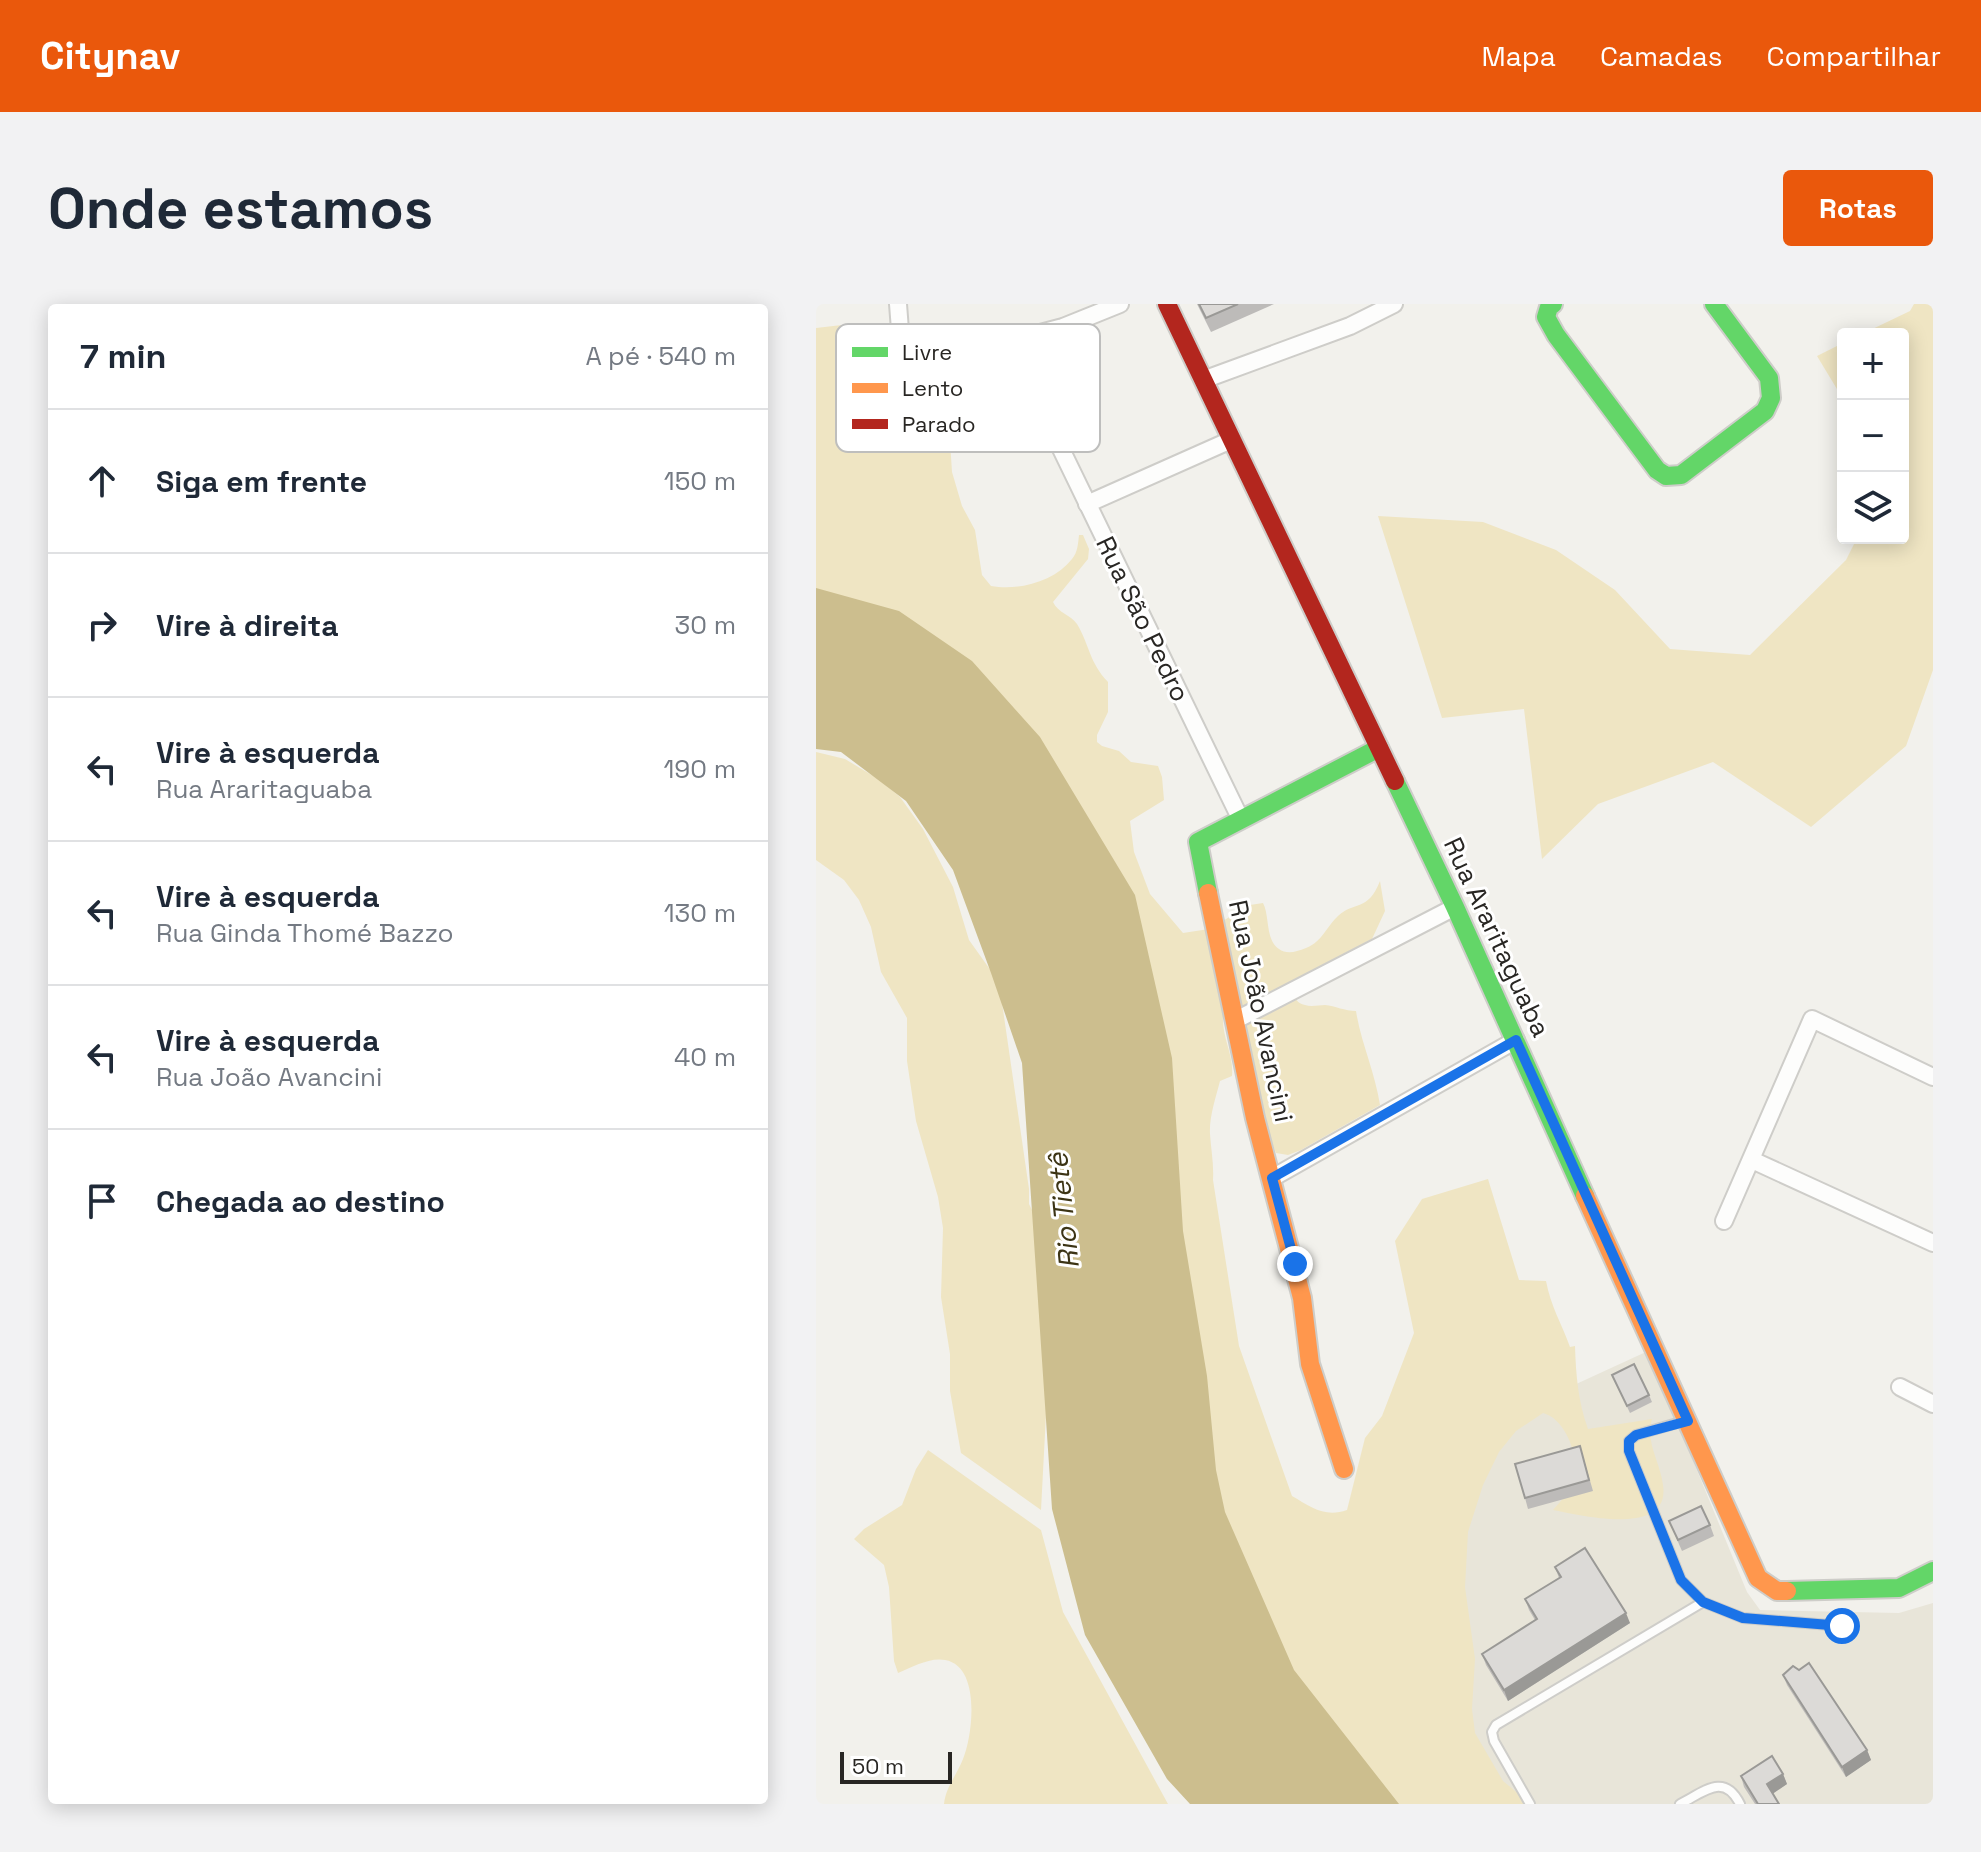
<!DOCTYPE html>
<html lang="pt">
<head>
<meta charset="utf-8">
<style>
  body { margin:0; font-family:"Space Grotesk",sans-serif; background:#f2f2f3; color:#1f2937 }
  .controls { position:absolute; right:24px; top:24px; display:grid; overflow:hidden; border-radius:8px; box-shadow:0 4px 20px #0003 }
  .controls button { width:72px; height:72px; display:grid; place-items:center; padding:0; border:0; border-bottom:2px solid #e0e1e3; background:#fff; color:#1f2937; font:40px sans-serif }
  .scale { position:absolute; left:24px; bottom:20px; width:112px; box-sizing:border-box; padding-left:8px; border:4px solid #282623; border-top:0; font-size:22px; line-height:28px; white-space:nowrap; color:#282623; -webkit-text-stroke:6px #fff; paint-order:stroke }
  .stop { position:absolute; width:24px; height:24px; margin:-18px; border:6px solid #1a73e8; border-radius:50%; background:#fff }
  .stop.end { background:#1a73e8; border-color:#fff; box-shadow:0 2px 8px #0008 }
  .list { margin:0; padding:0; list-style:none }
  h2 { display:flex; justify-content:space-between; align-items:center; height:104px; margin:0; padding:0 32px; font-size:34px }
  h2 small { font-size:26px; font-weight:400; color:#747a83 }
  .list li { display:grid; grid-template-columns:52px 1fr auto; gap:24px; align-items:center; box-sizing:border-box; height:144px; padding:0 32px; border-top:2px solid #e0e1e3 }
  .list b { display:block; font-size:30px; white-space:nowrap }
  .list p { margin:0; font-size:26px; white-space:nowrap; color:#747a83 }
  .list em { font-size:26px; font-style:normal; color:#747a83 }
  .icon { flex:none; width:44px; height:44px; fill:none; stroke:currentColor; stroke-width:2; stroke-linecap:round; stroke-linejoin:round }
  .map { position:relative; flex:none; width:1117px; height:1500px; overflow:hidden; border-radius:8px }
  header { display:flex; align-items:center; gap:48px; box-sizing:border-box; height:112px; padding:0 40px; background:#ea580c; color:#fff }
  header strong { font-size:38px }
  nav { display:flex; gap:44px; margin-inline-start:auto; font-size:28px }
  .intro { display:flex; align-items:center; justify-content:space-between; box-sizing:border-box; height:192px; padding:0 48px }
  h1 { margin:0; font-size:56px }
  .button { padding:20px 36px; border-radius:8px; background:#ea580c; color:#fff; font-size:28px; font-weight:700 }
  main { display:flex; gap:48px; padding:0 48px }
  aside { flex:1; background:#fff; border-radius:8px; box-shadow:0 4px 20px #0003 }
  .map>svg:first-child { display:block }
  .built { fill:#e8e5d9 }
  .green { fill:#efe5c3 }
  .water { fill:#ccbe8e }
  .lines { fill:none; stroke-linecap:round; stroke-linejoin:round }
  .lane-casing { stroke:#cecdc9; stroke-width:12 }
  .street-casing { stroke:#cecdc9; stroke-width:20 }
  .fast-casing { stroke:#cecdc9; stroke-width:22 }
  .slow-casing { stroke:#cecdc9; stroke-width:22 }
  .jam-casing { stroke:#cecdc9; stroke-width:22 }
  .lane { stroke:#fdfdfc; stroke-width:8 }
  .street { stroke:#fdfdfc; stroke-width:16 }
  .fast { stroke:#63d668; stroke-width:18 }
  .slow { stroke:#ff974d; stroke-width:18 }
  .jam { stroke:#b3261e; stroke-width:18 }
  .wall { fill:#bdbbb9 }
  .shaded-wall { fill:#9a9996 }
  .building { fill:#dcdad7; stroke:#9a9996; stroke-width:2 }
  .route { stroke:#1a73e8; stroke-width:10 }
  .labels { text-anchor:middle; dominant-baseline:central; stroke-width:6; stroke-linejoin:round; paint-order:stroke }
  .street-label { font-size:26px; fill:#282623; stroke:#fff }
  .water-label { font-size:28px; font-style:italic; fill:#3c3415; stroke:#fff }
  .key { fill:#fff; stroke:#bebebd; stroke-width:2 }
  .key-label { font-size:22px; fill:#282623 }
</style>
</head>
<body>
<header>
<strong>Citynav</strong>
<nav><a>Mapa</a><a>Camadas</a><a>Compartilhar</a></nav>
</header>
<div class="intro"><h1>Onde estamos</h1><a class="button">Rotas</a></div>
<main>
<aside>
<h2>7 min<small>A pé · 540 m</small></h2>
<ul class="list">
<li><svg class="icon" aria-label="ahead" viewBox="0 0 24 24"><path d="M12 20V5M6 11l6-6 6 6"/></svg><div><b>Siga em frente</b></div><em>150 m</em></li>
<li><svg class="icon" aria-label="right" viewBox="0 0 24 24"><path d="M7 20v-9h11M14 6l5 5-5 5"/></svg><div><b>Vire à direita</b></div><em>30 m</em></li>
<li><svg class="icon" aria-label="left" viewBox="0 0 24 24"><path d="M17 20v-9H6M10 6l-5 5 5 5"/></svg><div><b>Vire à esquerda</b><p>Rua Araritaguaba</p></div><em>190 m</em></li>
<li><svg class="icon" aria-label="left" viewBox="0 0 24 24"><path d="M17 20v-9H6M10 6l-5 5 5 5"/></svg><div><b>Vire à esquerda</b><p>Rua Ginda Thomé Bazzo</p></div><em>130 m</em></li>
<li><svg class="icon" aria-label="left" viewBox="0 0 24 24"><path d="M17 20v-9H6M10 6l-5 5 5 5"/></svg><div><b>Vire à esquerda</b><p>Rua João Avancini</p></div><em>40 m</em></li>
<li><svg class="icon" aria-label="arrive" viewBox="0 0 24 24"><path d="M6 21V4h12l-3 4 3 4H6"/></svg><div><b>Chegada ao destino</b></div></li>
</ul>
</aside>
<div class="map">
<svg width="1117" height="1500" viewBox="0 0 1117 1500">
  <rect width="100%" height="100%" fill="#f2f1ec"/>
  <polygon class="built" points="832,1047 931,1288 944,1306 1083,1309 1117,1299 1117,1500 671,1500 619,1322 682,1116"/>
  <g class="green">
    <polygon points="1098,0 1117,0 1117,366 1090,442 995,523 897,458 782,500 726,555 708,405 626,414 562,212 667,218 740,246 799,286 854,345 934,351 1030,256 1041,234 1087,234 1087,30 1046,30 1094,7"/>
    <path d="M43 19 50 123 61 133 133 122 136 168 146 202 159 226 166 271 175 282C202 287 238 278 256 255 262 248 262 239 263 231H267L273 245 272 255 237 298C242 309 255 311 261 320 274 342 273 358 292 378V408L281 431V438L286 442 303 447 315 458 342 462 346 473 348 496 314 517 318 548 334 590 367 629 393 625 434 601 447 599C454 612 449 636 463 645 468 649 475 649 481 647 507 640 505 629 522 612 538 597 552 608 564 577L569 607 556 635 487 671C479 680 472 697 489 701 495 703 503 701 509 701 519 702 529 707 540 707 545 739 559 768 564 801L485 846 472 851 460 849 407 713C406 734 418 751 416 772L404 777C400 793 393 813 394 830 395 846 398 860 397 876L423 1042 476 1192C495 1203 509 1214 531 1206L549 1134 566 1112 598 1029 579 937 606 895 672 875 703 976 730 977C735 1003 745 1018 754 1043L759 1042C760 1072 762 1097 772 1125L836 1115C829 1139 844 1157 847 1181 855 1234 763 1211 737 1206 743 1199 753 1189 756 1181 766 1158 751 1115 727 1109L700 1127 683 1148 667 1181 652 1228 649 1283 659 1355 656 1405 659 1429 687 1477 715 1500H549L414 1332 317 867 0 307V24Z"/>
    <polygon points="1027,39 1027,95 1001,52"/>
    <polygon points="0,448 29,455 64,476 84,493 107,525 137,583 153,636 183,678 213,885 213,900 221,916 232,1072 225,1206 145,1149 134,1087 134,1050 125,993 127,924 122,893 100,817 91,757 91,714 65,668 55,623 43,596 28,576 0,556"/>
    <path d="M112 1146 225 1226 247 1308 352 1500H128C130 1482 141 1471 147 1455 157 1431 165 1362 129 1356 114 1353 96 1363 82 1369L78 1357 73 1283 68 1261 38 1235 48 1225 86 1201 100 1165Z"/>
  </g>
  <polygon class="water" points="0,284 83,307 156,357 224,433 319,591 356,754 367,927 391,1072 400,1166 409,1208 478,1366 583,1500 374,1500 351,1475 269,1331 236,1205 206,759 175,669 137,566 90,497 25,448 0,445"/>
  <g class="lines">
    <defs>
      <g id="lane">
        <polyline points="868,1117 820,1131 813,1137 813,1147 865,1276 887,1298 927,1314 1026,1322"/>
        <polyline points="714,1500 678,1437 676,1428 680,1421 887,1298"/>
        <path d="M864 1500C888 1488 908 1468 924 1500"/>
      </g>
      <g id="street">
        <polyline points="82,0 87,65 247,23 304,0"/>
        <polyline points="387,76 534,22 578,0"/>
        <polyline points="230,114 425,516"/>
        <polyline points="271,200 415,136"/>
        <polyline points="420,716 639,603"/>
        <polyline points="936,856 1117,939"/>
        <polyline points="456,874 700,736"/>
        <polyline points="908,917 996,715 1117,773"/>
        <polyline points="1084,1083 1117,1100"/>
      </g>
      <g id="fast">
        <polyline points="737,0 733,3 730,13 740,31 841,166 850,172 865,171 949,107 955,94 953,74 898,0"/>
        <polyline points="579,477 639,603 769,892"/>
        <polyline points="392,589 382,538 563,444"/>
        <polyline points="971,1287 1083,1284 1117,1267"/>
      </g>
      <g id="slow">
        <polyline points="392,589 439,814 486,994 494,1060 528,1165"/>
        <polyline points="769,892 942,1274 961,1287 971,1287"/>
      </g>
      <polyline id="jam" points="351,0 579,477"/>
    </defs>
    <use href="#lane" class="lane-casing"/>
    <use href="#street" class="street-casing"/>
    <use href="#fast" class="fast-casing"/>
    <use href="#slow" class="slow-casing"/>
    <use href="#jam" class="jam-casing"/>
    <use href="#lane" class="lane"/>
    <use href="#street" class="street"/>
    <use href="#fast" class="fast"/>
    <use href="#slow" class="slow"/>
    <use href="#jam" class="jam"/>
  </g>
  <g class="wall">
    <polygon points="381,0 458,0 395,28"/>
    <polygon points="796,1071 833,1091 836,1098 814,1109"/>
    <polygon points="764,1142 777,1187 712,1205 709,1194"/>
    <polygon points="853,1217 894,1221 898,1232 866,1247"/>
    <polygon points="739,1263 814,1319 692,1397 670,1361 666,1350 719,1316 713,1306 709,1295 743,1274"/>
    <polygon points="967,1371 1051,1446 1055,1456 1030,1473 971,1381"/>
    <polygon points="967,1470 971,1480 957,1489 963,1500 939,1500 928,1483 925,1472"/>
  </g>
  <g class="shaded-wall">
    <polygon points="810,1309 814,1319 692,1397 688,1386"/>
    <polygon points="1051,1446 1055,1456 1030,1473 1026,1463"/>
    <polygon points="967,1470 971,1480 955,1491 951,1480"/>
  </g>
  <g class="building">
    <polygon points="383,0 422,0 390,14"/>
    <polygon points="818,1060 833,1091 811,1102 796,1071"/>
    <polygon points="764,1142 773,1176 709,1194 699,1160"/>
    <polygon points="885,1202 894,1221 862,1236 853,1217"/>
    <polygon points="769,1244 810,1309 688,1386 666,1350 721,1315 709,1295 745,1273 739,1263"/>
    <polygon points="993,1359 1051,1446 1026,1463 967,1371 977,1362 983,1366"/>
    <polygon points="956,1452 967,1470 951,1480 963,1500 942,1500 925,1472"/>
  </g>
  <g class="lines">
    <polyline class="route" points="479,960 456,874 700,736 872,1117 820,1131 813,1137 813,1147 865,1276 887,1298 927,1314 1026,1322"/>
  </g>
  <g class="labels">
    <g class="street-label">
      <text transform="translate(327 315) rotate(64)">Rua São Pedro</text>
      <text transform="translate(681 633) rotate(65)">Rua Araritaguaba</text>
      <text transform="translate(445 707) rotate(78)">Rua João Avancini</text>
    </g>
    <g class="water-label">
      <text transform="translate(247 907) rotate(-96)">Rio Tietê</text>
    </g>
  </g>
  <rect x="20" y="20" width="264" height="128" rx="12" class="key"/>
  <rect x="36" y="43" width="36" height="10" fill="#63d668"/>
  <rect x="36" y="79" width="36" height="10" fill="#ff974d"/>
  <rect x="36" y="115" width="36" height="10" fill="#b3261e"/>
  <g class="key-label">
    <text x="86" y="56">Livre</text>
    <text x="86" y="92">Lento</text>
    <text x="86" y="128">Parado</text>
  </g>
</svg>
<div class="controls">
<button>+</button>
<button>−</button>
<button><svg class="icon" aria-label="layers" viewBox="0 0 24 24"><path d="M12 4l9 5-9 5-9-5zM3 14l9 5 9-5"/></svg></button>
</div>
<div class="scale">50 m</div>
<div class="stop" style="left:1026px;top:1322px"></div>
<div class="stop end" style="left:479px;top:960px"></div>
</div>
</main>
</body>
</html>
